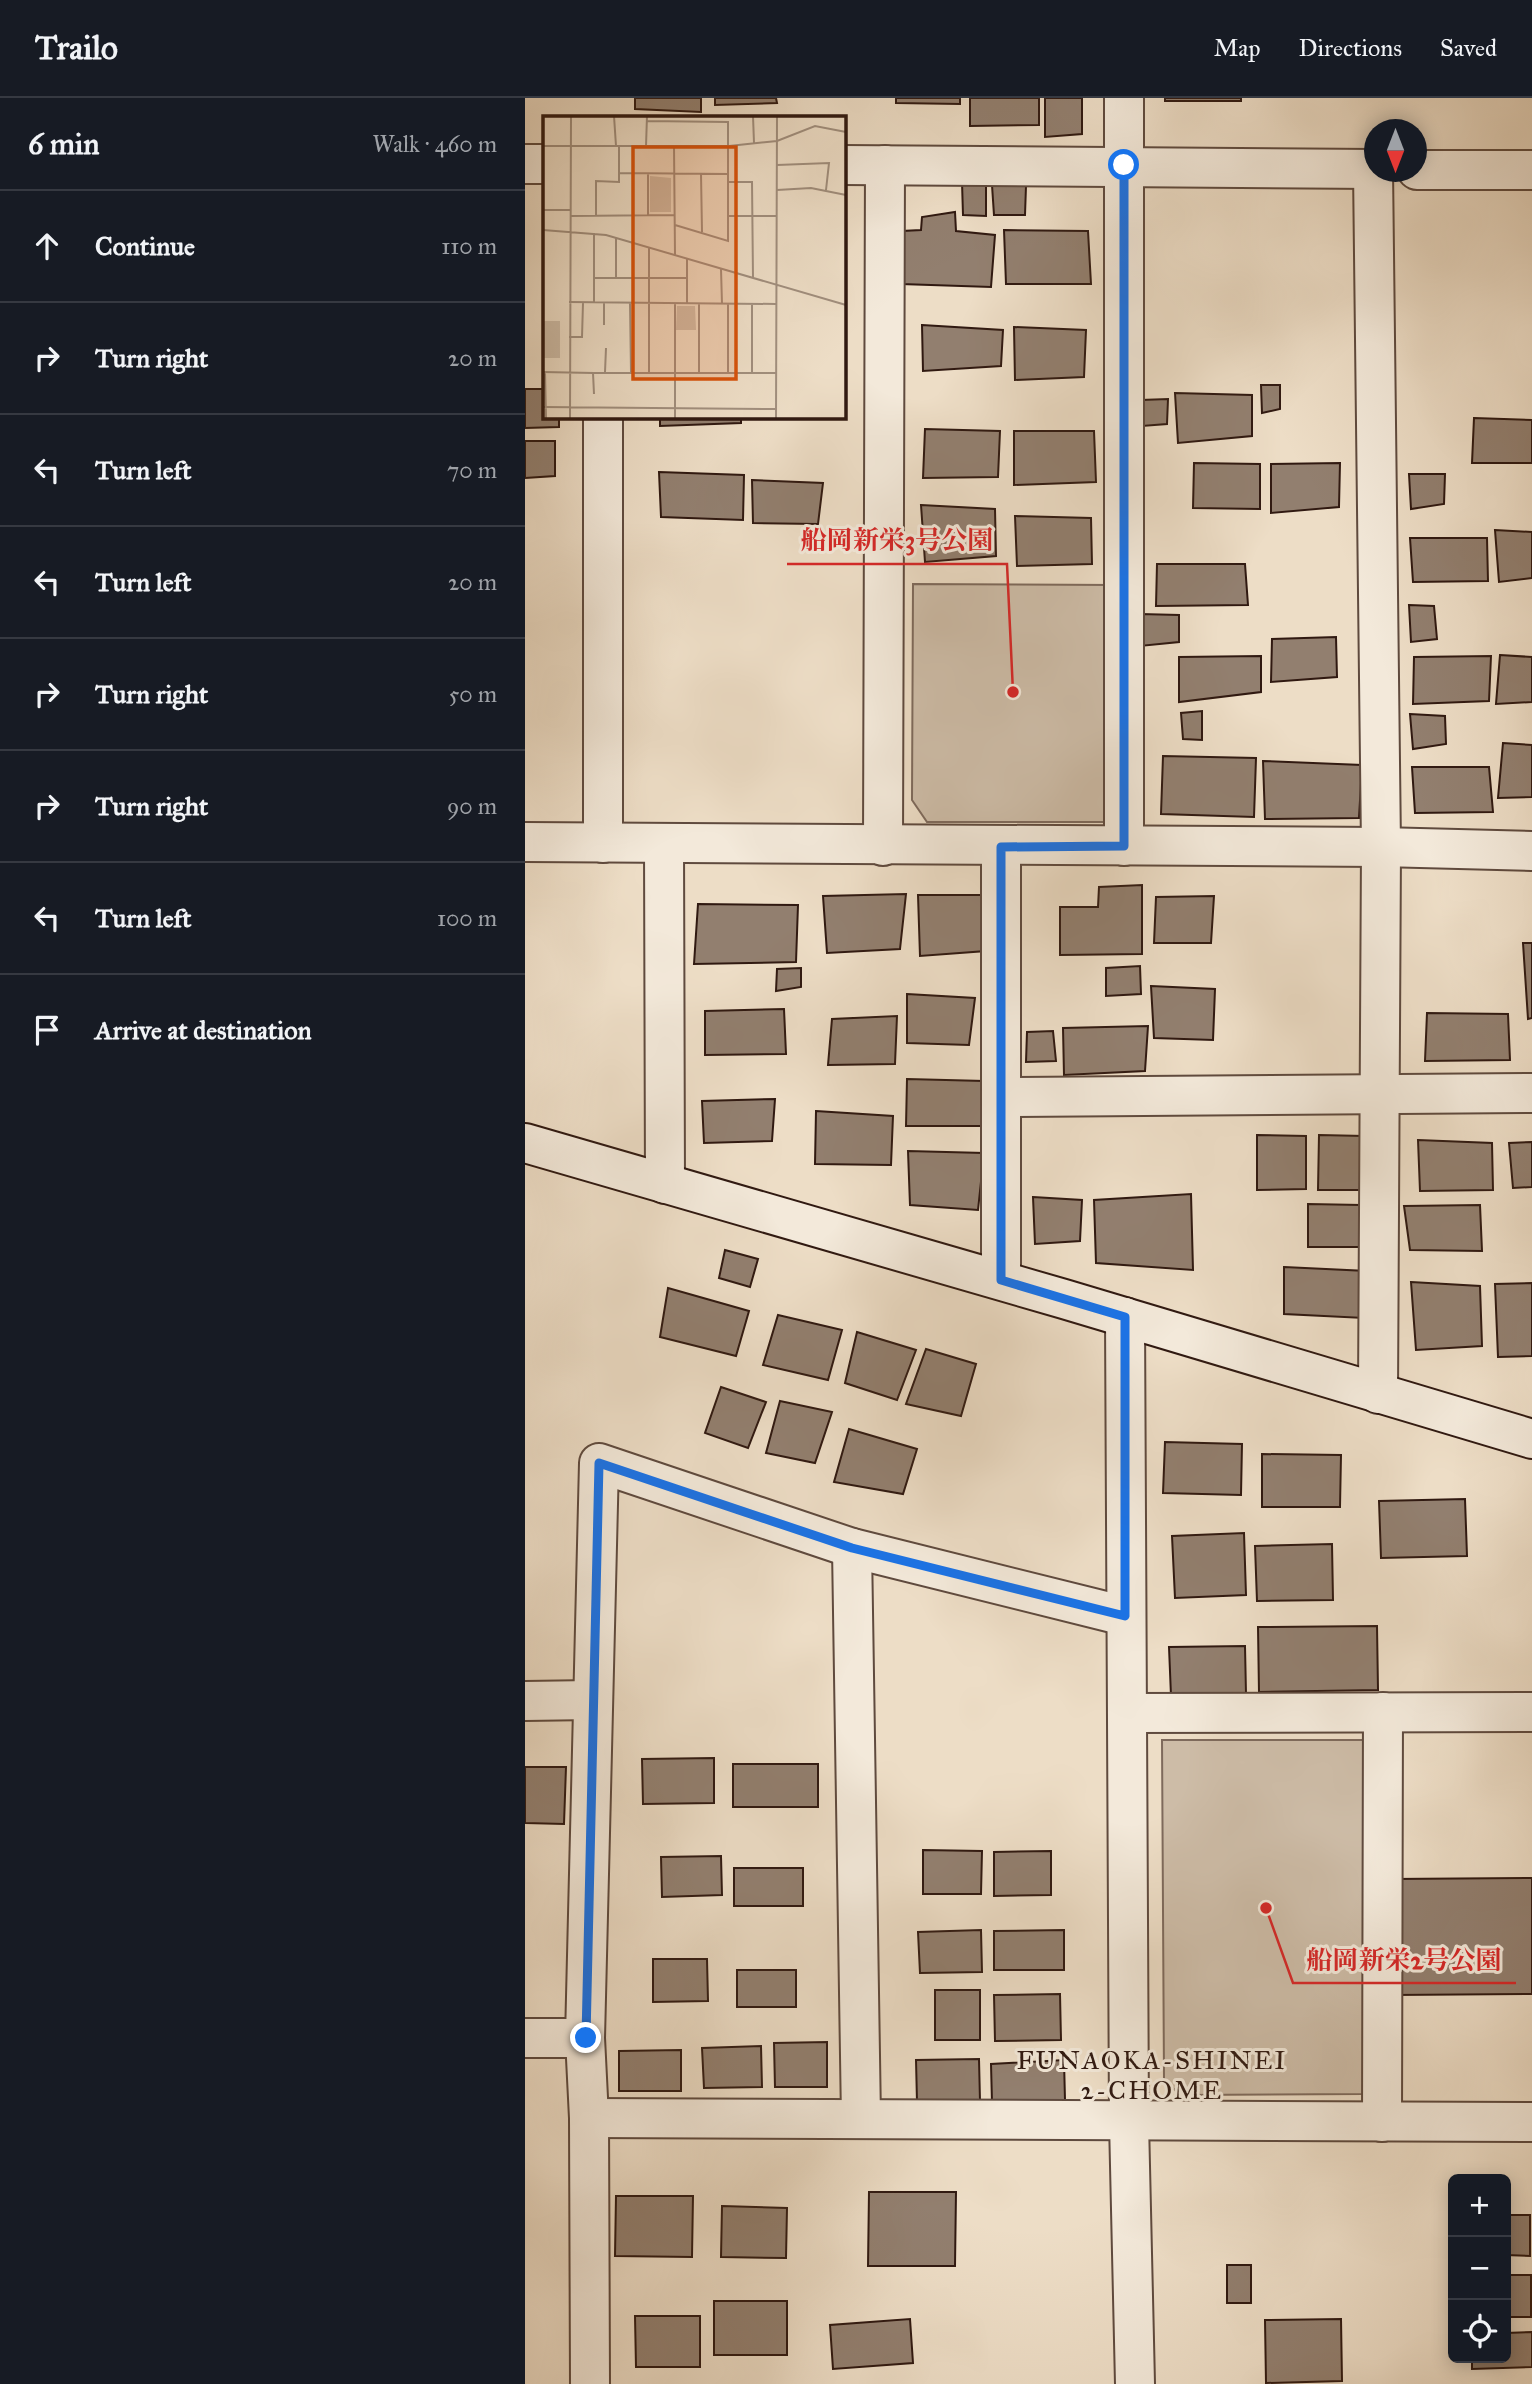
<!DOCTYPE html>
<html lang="en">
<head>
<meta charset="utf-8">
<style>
  body { margin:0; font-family:"IM FELL Great Primer","Noto Serif JP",serif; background:#20242c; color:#f1f3f6 }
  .controls { position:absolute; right:21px; bottom:21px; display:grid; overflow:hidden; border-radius:10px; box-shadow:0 4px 18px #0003 }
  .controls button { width:63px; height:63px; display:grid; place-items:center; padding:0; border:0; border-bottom:2px solid #363941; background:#171b24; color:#f1f3f6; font:35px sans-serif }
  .compass { position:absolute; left:839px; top:21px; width:63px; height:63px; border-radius:50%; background:#171b24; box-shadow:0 4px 18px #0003; rotate:180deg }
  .stop { position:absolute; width:21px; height:21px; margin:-16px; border:5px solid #1a73e8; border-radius:50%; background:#fff }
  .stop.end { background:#1a73e8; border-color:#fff; box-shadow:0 2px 7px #0008 }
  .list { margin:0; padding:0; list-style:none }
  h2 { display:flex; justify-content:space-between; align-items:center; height:91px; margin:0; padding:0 28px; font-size:30px }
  h2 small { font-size:23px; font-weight:400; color:#9ea1a6 }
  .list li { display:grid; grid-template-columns:46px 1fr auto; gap:21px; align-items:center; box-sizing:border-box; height:112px; padding:0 28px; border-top:2px solid #363941 }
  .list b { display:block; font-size:26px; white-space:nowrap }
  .list em { font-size:23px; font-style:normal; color:#9ea1a6 }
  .icon { flex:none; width:38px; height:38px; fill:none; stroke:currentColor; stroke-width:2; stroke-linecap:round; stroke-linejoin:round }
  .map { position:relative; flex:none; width:1007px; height:2286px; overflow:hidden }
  header { display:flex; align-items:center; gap:42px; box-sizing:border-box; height:98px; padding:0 35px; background:#171b24; border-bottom:2px solid #363941 }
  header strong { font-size:33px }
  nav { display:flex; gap:38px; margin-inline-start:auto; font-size:24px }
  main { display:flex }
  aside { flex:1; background:#171b24 }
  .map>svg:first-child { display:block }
  .green { fill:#cdbca7; stroke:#7e6a5c; stroke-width:2 }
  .building { fill:#927f6f; stroke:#301911; stroke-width:2 }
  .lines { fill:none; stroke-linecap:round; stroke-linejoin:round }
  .street-casing { stroke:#5f4a3e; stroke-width:42 }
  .secondary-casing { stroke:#301911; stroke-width:42 }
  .street { stroke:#f3e9da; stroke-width:38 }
  .secondary { stroke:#f3e9da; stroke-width:38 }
  .route { stroke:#1a73e8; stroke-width:9 }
  .labels { text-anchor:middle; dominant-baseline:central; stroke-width:6; stroke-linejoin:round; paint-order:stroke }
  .neighbourhood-label { font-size:26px; letter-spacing:2px; fill:#301911; stroke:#f3e9da }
  .inset-road { fill:none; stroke:#a18f7e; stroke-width:2 }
  .view { fill:#d6530c; fill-opacity:0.15; stroke:#d6530c; stroke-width:3.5 }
  .inset-edge { fill:none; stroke:#301911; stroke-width:3.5 }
  .leader { fill:none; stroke:#d62828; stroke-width:2.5 }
  .callout-dot { fill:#d62828; stroke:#f3e9da; stroke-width:2.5 }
  .callout-label { font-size:26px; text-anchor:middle; font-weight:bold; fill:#d62828; stroke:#f3e9da; stroke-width:6; stroke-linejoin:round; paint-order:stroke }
</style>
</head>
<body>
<header>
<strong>Trailo</strong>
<nav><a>Map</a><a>Directions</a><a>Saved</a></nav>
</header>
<main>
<aside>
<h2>6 min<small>Walk · 460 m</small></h2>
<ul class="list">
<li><svg class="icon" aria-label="ahead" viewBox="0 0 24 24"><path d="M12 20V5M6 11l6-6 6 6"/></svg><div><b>Continue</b></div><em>110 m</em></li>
<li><svg class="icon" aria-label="right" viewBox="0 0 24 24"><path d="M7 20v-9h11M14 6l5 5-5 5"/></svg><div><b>Turn right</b></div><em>20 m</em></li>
<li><svg class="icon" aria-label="left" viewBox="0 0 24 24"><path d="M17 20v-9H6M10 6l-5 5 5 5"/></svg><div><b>Turn left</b></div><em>70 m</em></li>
<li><svg class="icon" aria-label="left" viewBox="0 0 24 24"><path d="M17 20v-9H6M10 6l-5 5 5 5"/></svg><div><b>Turn left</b></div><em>20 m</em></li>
<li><svg class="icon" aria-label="right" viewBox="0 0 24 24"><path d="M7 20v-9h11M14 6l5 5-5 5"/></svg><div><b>Turn right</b></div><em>50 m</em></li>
<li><svg class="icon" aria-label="right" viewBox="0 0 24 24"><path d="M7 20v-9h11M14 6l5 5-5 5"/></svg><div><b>Turn right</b></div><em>90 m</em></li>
<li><svg class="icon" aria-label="left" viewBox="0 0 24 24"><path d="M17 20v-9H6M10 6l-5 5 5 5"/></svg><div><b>Turn left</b></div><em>100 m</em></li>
<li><svg class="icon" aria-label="arrive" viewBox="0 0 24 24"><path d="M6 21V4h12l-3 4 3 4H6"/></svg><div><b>Arrive at destination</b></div></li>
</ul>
</aside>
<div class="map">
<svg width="1007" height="2286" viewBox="0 0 1007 2286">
  <rect width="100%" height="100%" fill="#edddc6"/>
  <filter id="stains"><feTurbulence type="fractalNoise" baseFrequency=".00286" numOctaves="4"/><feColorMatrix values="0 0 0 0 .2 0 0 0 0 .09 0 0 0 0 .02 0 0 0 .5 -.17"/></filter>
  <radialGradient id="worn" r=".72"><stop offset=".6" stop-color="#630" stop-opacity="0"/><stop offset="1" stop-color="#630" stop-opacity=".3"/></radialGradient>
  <g class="green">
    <polygon points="388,486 591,487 580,724 402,724 387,702"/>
    <polygon points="637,1642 843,1642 838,1996 655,1997 639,1981"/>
  </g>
  <g class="building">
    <polygon points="110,0 176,0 176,14 110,11"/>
    <polygon points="190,0 251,0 252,5 190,7"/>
    <polygon points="371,0 435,0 435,6 371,5"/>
    <polygon points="445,0 514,0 514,27 445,28"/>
    <polygon points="520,0 557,0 557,36 520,39"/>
    <rect x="640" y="0" width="76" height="3"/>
    <polygon points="437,84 461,85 461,118 438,117"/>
    <polygon points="467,87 501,88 500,117 469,117"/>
    <polygon points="430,114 431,133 470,137 466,189 376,186 377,133 396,132 397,119"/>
    <polygon points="479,132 563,133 566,186 481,186"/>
    <polygon points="397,227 478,232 476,268 398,273"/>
    <polygon points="489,229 561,232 559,279 490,282"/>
    <polygon points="736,287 755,287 755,311 737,315"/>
    <polygon points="0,291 19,291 19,318 34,318 34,329 0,330"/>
    <polygon points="650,295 727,297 727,338 653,345"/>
    <polygon points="643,301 642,326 617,328 616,302"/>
    <polygon points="135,318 216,318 216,325 135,328"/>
    <polygon points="949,320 1007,322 1007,365 947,365"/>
    <polygon points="400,331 475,333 473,379 398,380"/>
    <polygon points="489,333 569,333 571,384 489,387"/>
    <polygon points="0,343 30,343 30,378 0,380"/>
    <polygon points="669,365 735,366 735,411 668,410"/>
    <polygon points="815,365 814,409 746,415 746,366"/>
    <polygon points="134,374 219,377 218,422 136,419"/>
    <polygon points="884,376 920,376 919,406 886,411"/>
    <polygon points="227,382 298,385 293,426 228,425"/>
    <polygon points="396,407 470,411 471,458 400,464"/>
    <polygon points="490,418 566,420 567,466 492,468"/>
    <polygon points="970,432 1007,434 1007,480 974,484"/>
    <polygon points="885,440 962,440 963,483 888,484"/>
    <polygon points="632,466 720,466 723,507 631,508"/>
    <polygon points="884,507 909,508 912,541 886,544"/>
    <polygon points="615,516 654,517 654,544 615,548"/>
    <polygon points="811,539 812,579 746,584 747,541"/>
    <polygon points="975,557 1007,559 1007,604 971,606"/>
    <polygon points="736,558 736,594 654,604 654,559"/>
    <polygon points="966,558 964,603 888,606 889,559"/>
    <polygon points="677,613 677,642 658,641 656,615"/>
    <polygon points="885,616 920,618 921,646 888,651"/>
    <polygon points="978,645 1007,647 1007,699 973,700"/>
    <polygon points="638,658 731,660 729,719 636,716"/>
    <polygon points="738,663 837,667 834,720 740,721"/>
    <polygon points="887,669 964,669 968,714 890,715"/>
    <polygon points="617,787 617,856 535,857 535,809 573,809 574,789"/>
    <polygon points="381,796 375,851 302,855 298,798"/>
    <polygon points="393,797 461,797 461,853 395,858"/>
    <polygon points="689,798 686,845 629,845 631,799"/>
    <polygon points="173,806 273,807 271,864 169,866"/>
    <polygon points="998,845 1007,845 1007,920 1003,921"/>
    <polygon points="615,868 616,896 581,898 581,870"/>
    <polygon points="276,870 276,889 251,893 252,871"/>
    <polygon points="626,888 690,891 688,942 629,940"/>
    <polygon points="382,896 450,900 444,947 382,945"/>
    <polygon points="259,911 261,956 180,957 180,913"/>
    <polygon points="902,915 983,916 985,962 900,963"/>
    <polygon points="372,918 370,966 303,967 307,921"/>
    <polygon points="623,928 620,973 539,977 538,930"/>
    <polygon points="528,933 531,963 501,964 502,934"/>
    <polygon points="382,981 459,983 456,1028 381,1028"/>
    <polygon points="250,1001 247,1043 179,1045 177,1003"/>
    <polygon points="291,1013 368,1018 366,1067 290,1066"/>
    <polygon points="732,1037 781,1038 781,1091 732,1092"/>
    <polygon points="794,1037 839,1038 840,1092 793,1092"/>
    <polygon points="893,1042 967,1045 968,1092 895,1093"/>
    <polygon points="1007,1044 1007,1089 988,1090 984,1045"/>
    <polygon points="383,1053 459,1055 453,1112 385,1107"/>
    <polygon points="666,1096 668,1172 571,1165 569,1102"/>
    <polygon points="508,1099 557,1102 555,1143 510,1146"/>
    <polygon points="783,1106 836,1107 834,1149 783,1149"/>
    <polygon points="955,1107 957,1153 885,1152 879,1108"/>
    <polygon points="200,1152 233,1161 225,1189 194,1180"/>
    <polygon points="759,1169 842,1173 839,1220 759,1216"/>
    <polygon points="886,1184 955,1188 957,1248 891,1252"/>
    <polygon points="1007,1185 1007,1258 973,1259 970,1186"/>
    <polygon points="143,1190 224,1213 211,1258 135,1239"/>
    <polygon points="253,1217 317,1232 303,1282 238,1267"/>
    <polygon points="332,1234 391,1252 372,1302 320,1285"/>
    <polygon points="401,1251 451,1266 436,1318 381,1306"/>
    <polygon points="196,1289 241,1304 223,1350 180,1335"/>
    <polygon points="255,1303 307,1314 290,1365 241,1355"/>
    <polygon points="324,1331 392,1351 378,1396 309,1384"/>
    <polygon points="640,1344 717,1346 716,1397 638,1395"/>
    <polygon points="737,1356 816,1357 815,1409 737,1409"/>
    <polygon points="940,1401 942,1458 856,1460 854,1403"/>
    <polygon points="719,1435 721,1497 650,1500 647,1438"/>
    <polygon points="807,1446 808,1502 732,1503 730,1448"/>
    <polygon points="852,1528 853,1592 734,1594 733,1529"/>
    <polygon points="720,1548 721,1596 646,1598 644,1549"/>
    <polygon points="189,1660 189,1705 118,1706 117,1661"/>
    <rect x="208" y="1666" width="85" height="43"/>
    <polygon points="0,1669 41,1669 39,1726 0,1725"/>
    <polygon points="398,1752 457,1753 456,1796 398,1796"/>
    <polygon points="526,1753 526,1797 469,1798 469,1754"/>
    <polygon points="196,1758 197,1797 137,1799 136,1759"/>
    <rect x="209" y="1770" width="69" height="38"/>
    <polygon points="1007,1780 1007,1896 867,1897 866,1781"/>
    <polygon points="456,1832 457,1874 395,1875 393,1834"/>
    <polygon points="539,1832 539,1872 469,1872 469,1833"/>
    <polygon points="128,1861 182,1861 183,1903 128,1904"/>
    <rect x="212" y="1872" width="59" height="37"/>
    <rect x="410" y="1892" width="45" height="50"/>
    <polygon points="535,1896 536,1942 470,1943 469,1897"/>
    <polygon points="302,1944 302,1989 250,1989 249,1945"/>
    <polygon points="236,1948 237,1989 179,1990 177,1950"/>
    <polygon points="156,1952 156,1993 94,1993 94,1953"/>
    <polygon points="454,1961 455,2003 392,2004 391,1962"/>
    <polygon points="539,1962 540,2002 467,2005 466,1966"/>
    <polygon points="344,2094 431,2094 430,2168 343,2168"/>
    <polygon points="91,2098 168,2098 167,2159 90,2158"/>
    <polygon points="197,2108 262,2110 261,2160 196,2159"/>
    <polygon points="981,2117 1005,2117 1005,2158 981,2157"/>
    <rect x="702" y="2167" width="24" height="38"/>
    <rect x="981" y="2177" width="25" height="42"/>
    <rect x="189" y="2203" width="73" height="54"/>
    <polygon points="110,2218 175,2218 175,2269 111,2269"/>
    <polygon points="385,2221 388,2265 308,2271 305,2227"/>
    <polygon points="816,2221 817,2283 741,2285 740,2222"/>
    <polygon points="1007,2234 1007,2269 947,2271 947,2260 981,2260 981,2235"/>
  </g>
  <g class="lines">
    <defs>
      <g id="street">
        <polyline points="0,66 19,66"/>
        <polyline points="318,67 850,71"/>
        <polyline points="848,71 856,749 853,1296"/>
        <polyline points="892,72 1007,72"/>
        <polyline points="78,318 78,745"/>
        <polyline points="0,744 856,749 1007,753"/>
        <polyline points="139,745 140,1086"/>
        <polyline points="358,748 360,67"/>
        <polyline points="599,748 599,0"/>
        <polyline points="476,749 476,1182"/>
        <polyline points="476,999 1007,995"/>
        <polyline points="600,1219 604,2024 610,2286"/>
        <polyline points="327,1450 336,2021"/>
        <polyline points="0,1603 67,1602"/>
        <polyline points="603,1615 1007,1614"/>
        <polyline points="0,1940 60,1940"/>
        <polyline points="64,2020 1007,2024"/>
        <polyline points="857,2024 858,1614"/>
        <polyline points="65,2286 64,2020 60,1940 74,1365 327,1450 600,1518"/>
      </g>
      <polyline id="secondary" points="0,1045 539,1201 1007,1341"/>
    </defs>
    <use href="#street" class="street-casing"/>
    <use href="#secondary" class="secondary-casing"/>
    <use href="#street" class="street"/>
    <use href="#secondary" class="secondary"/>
  </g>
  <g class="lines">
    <polyline class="route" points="61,1940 74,1365 327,1450 600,1518 600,1219 476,1182 476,749 599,748 599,67"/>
  </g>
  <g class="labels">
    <g class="neighbourhood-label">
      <text x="627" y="1962">FUNAOKA-SHINEI<tspan x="627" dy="30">2-CHOME</tspan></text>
    </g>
  </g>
  <g transform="translate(18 18)">
    <rect width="303" height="303" fill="#edddc6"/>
    <path d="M107 60 128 62V96H107ZM134 190H152L153 214H133ZM0 205H17V242H0Z" fill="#cdbca7"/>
    <path class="inset-road" d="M71 0 73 30M210 0 211 27M104 5 185 6V125L132 109M0 30H186L234 25 272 10 303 16M103 30 104 0M131 30 132 139M234 49 286 47 283 74M76 57 186 58M158 58 159 116M186 66H209L210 162M234 74 268 72 303 79M0 94H28M53 99V65L76 66V31M105 99V57M27 100 131 99M186 100H234M0 114 63 119 303 189M51 117V186M73 122V162M106 132V256M144 143V187M178 153 179 188M51 162H144M26 186 233 188M87 187 88 256M185 188V257M209 188V257M61 209V186M26 221H39L40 187M0 256 50 257 51 278M2 256 3 302M62 256 63 232M50 257H233M156 257V187M0 291 233 293M27 302 28 0M132 302V187M233 302 234 0"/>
    <path class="view" d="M90 31H193V263H90Z"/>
    <rect width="303" height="303" class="inset-edge"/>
  </g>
  <path class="leader" d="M488 594L482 466H262M741 1810L768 1885H991"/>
  <g class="callout-dot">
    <circle cx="488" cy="594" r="7"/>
    <circle cx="741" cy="1810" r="7"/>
  </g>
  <g class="callout-label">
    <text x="372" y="451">船岡新栄3号公園</text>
    <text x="879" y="1871">船岡新栄2号公園</text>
  </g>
  <rect width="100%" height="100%" filter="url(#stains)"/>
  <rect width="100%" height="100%" fill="url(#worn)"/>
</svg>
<div class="controls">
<button>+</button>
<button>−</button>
<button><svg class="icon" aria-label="locate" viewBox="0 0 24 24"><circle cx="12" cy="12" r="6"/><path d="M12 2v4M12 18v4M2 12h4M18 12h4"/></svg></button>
</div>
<svg class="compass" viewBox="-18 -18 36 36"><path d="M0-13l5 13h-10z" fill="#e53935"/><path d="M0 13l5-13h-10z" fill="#9ea1a6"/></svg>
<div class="stop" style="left:599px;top:67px"></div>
<div class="stop end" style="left:61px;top:1940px"></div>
</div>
</main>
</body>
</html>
